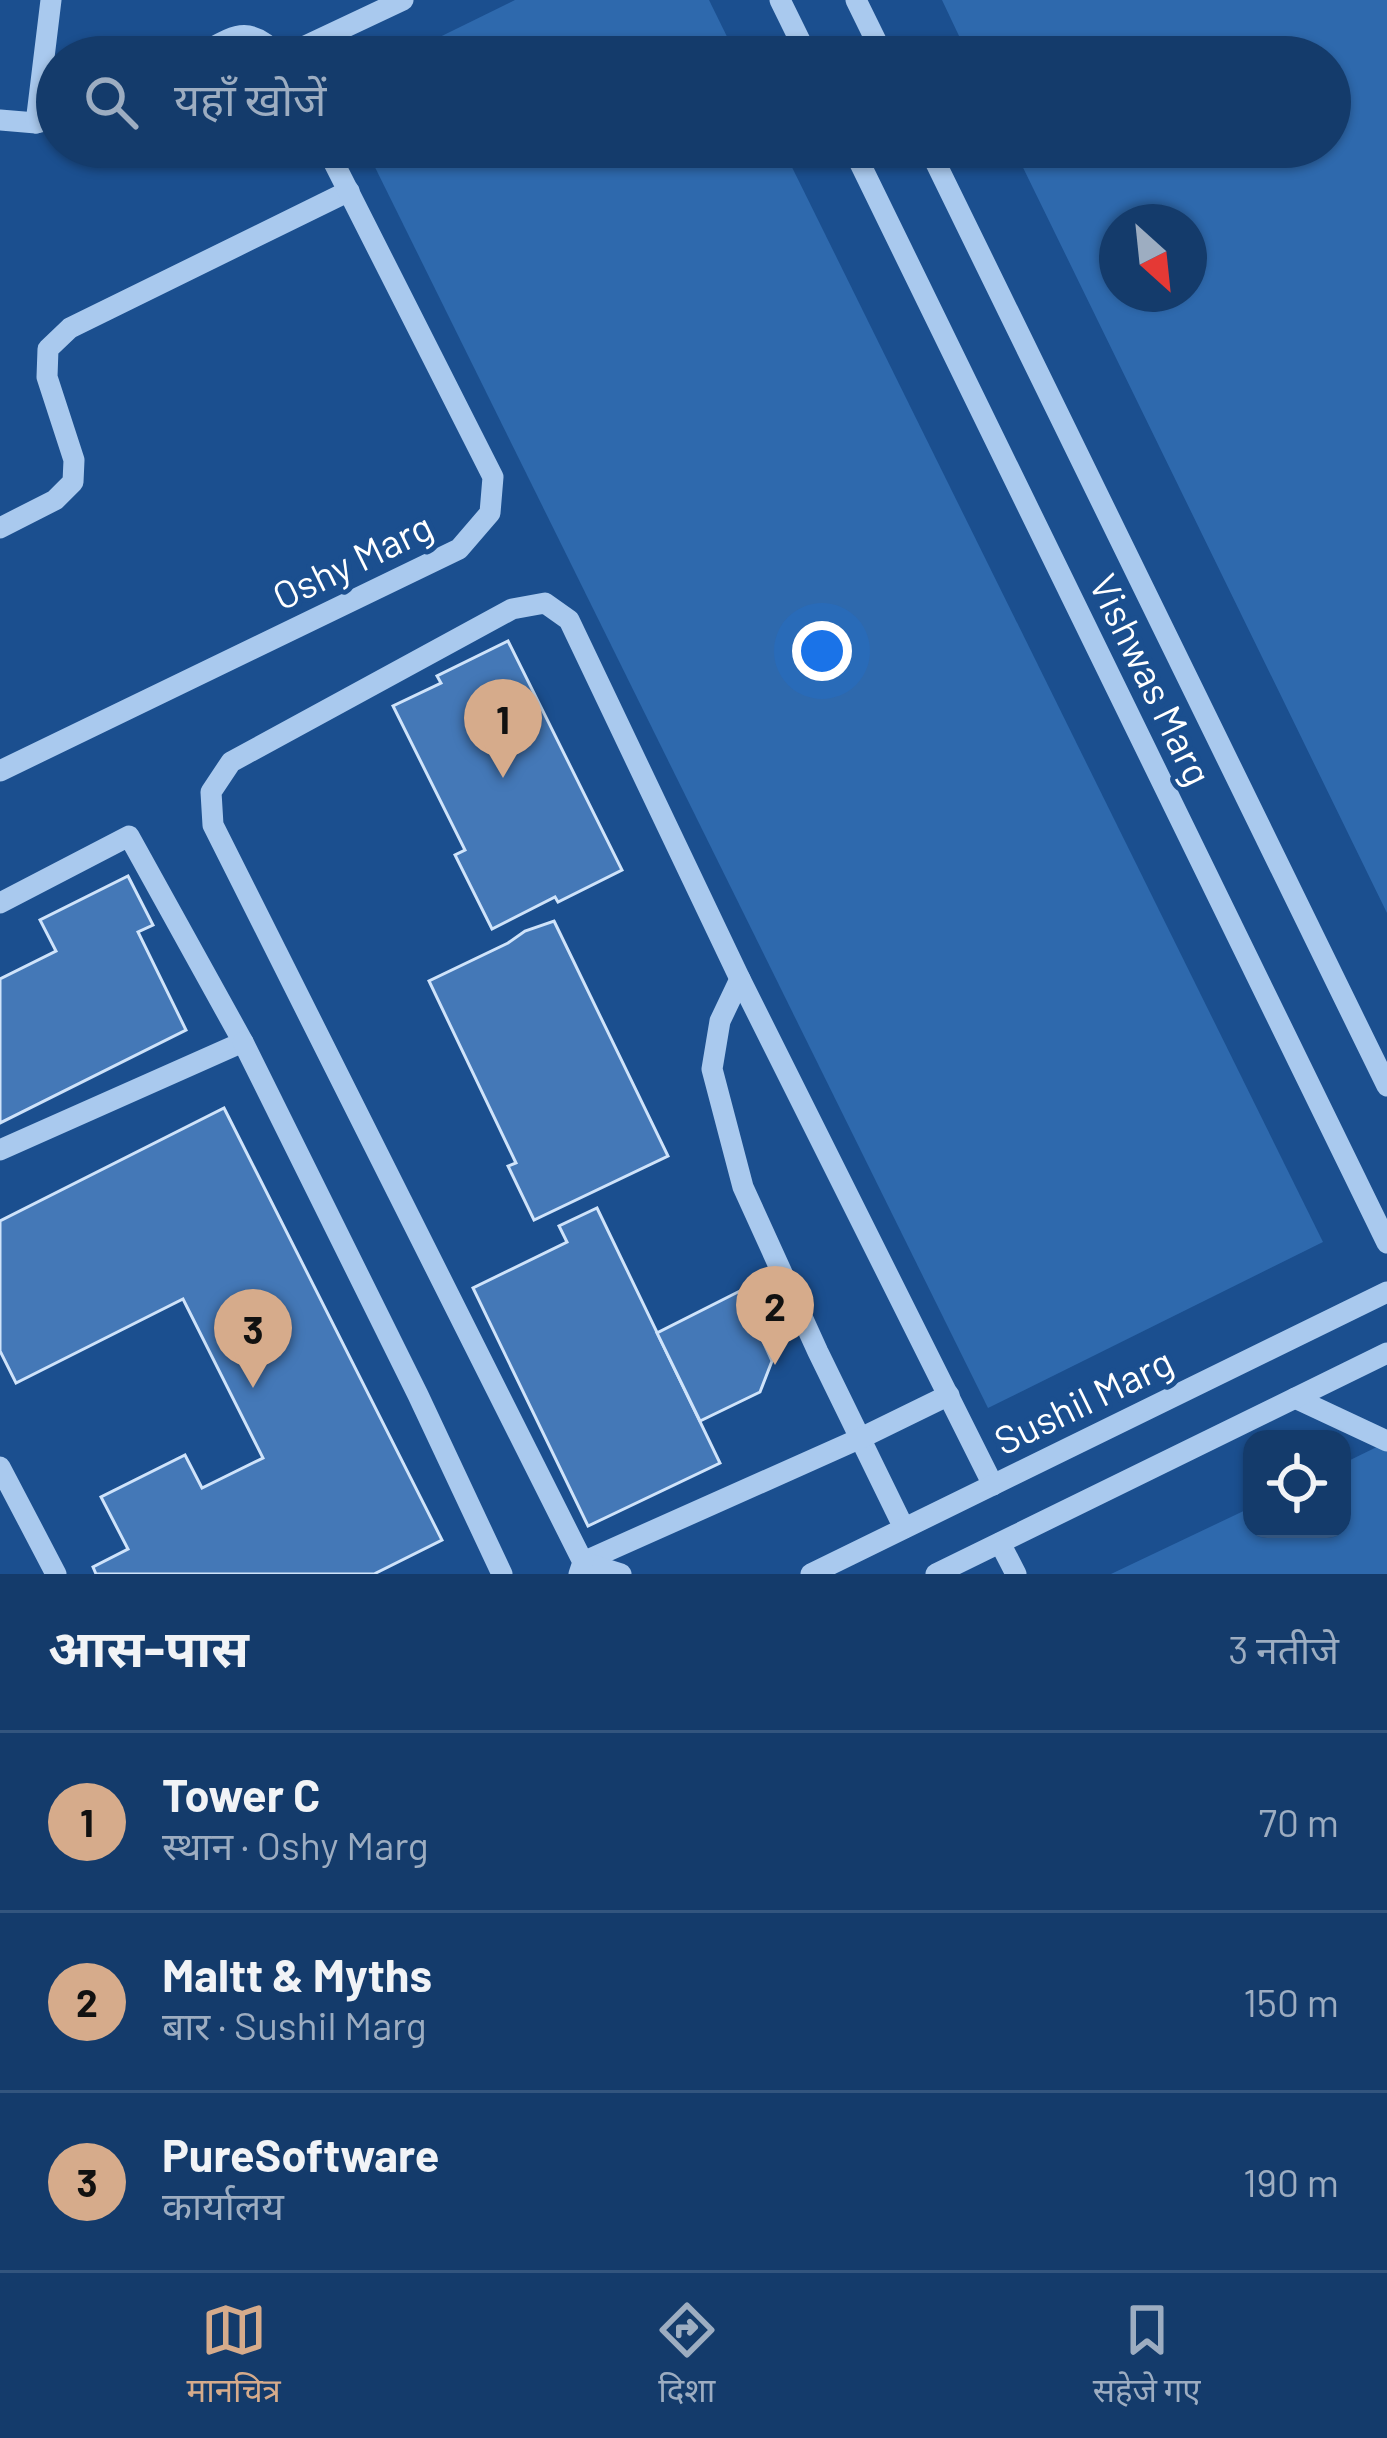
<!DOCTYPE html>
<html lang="hi">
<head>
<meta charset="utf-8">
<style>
  body { margin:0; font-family:Barlow,"Noto Sans Devanagari",sans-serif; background:#1d4271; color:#f1f3f6 }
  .controls { position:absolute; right:36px; bottom:36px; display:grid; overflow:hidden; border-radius:24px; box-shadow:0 3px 9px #0004 }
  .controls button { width:108px; height:108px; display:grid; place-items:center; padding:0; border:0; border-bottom:3px solid #33557e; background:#143b6b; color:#f1f3f6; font:60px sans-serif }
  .compass { position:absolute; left:1099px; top:204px; width:108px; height:108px; border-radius:50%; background:#143b6b; box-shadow:0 3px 9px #0004; rotate:153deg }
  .you { position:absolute; left:822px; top:651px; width:42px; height:42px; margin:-30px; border:9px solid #fff; border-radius:50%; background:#1a73e8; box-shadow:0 0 0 18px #1a73e833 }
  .badge { display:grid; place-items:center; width:78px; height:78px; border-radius:50%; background:#d6ab8b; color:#111; font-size:39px; font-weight:700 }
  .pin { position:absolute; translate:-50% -99px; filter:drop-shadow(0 3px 6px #0008) }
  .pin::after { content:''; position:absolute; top:63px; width:42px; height:36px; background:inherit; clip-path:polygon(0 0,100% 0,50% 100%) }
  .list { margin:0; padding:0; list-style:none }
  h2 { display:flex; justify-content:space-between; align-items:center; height:156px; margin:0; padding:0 48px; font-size:51px }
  h2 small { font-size:39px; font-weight:400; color:#9dadc1 }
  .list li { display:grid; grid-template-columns:78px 1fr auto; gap:36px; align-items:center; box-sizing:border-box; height:180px; padding:0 48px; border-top:3px solid #33557e }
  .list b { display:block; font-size:45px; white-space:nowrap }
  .list p { margin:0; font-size:39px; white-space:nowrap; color:#9dadc1 }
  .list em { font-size:39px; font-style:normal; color:#9dadc1 }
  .icon { flex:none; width:66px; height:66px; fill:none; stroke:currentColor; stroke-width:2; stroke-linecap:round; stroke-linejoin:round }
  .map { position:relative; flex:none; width:1387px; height:1574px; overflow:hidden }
  .search { position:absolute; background:#143b6b; box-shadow:0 3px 9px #0004; left:36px; right:36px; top:36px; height:132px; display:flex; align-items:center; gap:30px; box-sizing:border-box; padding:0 42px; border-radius:66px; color:#9dadc1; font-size:45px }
  .sheet { height:696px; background:#143b6b }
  nav { display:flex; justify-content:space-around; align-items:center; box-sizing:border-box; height:168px; border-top:3px solid #33557e; background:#143b6b; font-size:33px; color:#9dadc1 }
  nav a { display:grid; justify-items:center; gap:6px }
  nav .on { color:#d6ab8b }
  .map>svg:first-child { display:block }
  .green { fill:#2e69ad; fill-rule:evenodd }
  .building { fill:#4478b7; stroke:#cfe3fa; stroke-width:3 }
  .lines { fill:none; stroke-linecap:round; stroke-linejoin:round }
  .minor { stroke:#a9c9ee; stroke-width:21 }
  .labels { text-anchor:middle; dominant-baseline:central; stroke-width:10; stroke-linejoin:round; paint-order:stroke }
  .street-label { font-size:39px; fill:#fff; stroke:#1b4f8f }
</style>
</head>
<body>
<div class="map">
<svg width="1387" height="1574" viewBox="0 0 1387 1574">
  <rect width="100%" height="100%" fill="#1b4f8f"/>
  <g class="green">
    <polygon points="515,0 709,0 737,57 399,57"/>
    <path d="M942 0H1387V913L1013 147H1330V57H969ZM1189 222V294H1117V222Z"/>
    <polygon points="365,147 782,147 1323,1242 988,1408"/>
    <polygon points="1387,1442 1387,1574 1111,1574 1252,1507 1252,1529 1342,1529 1342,1464"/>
  </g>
  <g class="building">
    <polygon points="508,641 622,870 558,902 555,897 492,929 455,855 465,850 393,706 441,683 437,676"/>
    <polygon points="128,876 153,925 138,932 186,1030 0,1123 0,979 56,951 40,920"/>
    <polygon points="554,921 668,1156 534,1220 508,1166 516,1163 429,981 508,943 525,931"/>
    <polygon points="224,1108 442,1540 374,1574 96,1574 93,1567 128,1549 101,1497 185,1455 202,1488 263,1458 183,1299 16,1383 0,1351 0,1221"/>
    <polygon points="597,1208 720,1463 588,1526 473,1288 567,1242 559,1226"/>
    <polygon points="740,1291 772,1361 760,1392 700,1421 657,1333"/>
  </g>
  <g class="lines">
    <g class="minor">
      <polyline points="780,0 808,57"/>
      <polyline points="856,0 884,57"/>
      <path d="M195 57C233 37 247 21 280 57"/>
      <polyline points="282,57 403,0"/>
      <polyline points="0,120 36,123 57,118"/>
      <polyline points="36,123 51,0"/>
      <polyline points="852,147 1387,1243"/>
      <polyline points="928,147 1387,1086"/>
      <polyline points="0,528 55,500 73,482 74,460 47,377 48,349 70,328 349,191"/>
      <polyline points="0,771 459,549 490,513 493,477 326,147"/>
      <polyline points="0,903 129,836 243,1042 0,1150"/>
      <polyline points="740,979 720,1021 712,1069 743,1187 818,1352 904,1528"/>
      <polyline points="243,1042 418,1395 502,1574"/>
      <polyline points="1295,1398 1387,1441"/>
      <polyline points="0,1467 56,1574"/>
      <polyline points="1000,1543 1016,1574"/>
      <polyline points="583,1562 861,1438 949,1395"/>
      <polyline points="583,1562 621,1574"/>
      <polyline points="579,1574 583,1562 213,825 211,792 231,762 512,609 545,603 569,620 740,979 993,1485"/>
      <polyline points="811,1574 1387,1292"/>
      <polyline points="936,1574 1387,1353"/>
    </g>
  </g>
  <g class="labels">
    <g class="street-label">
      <text transform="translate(352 560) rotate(-26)">Oshy Marg</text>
      <text transform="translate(1152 679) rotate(64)">Vishwas Marg</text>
      <text transform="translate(1083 1400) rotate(-26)">Sushil Marg</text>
    </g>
  </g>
</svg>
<div class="controls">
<button><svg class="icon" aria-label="locate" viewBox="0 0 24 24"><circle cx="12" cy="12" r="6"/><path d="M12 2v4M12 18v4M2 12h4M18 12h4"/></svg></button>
</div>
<svg class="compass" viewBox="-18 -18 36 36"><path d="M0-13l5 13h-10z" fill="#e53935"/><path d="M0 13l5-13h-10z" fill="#9dadc1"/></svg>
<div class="you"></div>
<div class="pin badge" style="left:503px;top:778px">1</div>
<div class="pin badge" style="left:775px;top:1365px">2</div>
<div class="pin badge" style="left:253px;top:1388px">3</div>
<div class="search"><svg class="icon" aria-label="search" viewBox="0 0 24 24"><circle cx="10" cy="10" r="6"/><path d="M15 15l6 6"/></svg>यहाँ खोजें</div>
</div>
<section class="sheet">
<h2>आस-पास<small>3 नतीजे</small></h2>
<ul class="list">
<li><span class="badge">1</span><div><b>Tower C</b><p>स्थान · Oshy Marg</p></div><em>70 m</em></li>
<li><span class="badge">2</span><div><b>Maltt &amp; Myths</b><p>बार · Sushil Marg</p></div><em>150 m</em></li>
<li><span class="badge">3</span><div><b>PureSoftware</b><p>कार्यालय</p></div><em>190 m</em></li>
</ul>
</section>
<nav>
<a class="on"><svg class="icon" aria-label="map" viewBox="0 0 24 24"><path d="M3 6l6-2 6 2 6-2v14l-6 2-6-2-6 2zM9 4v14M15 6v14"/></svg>मानचित्र</a>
<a><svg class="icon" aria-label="directions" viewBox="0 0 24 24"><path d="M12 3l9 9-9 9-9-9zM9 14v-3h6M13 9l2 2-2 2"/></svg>दिशा</a>
<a><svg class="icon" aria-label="saved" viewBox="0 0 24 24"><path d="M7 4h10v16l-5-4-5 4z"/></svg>सहेजे गए</a>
</nav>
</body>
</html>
